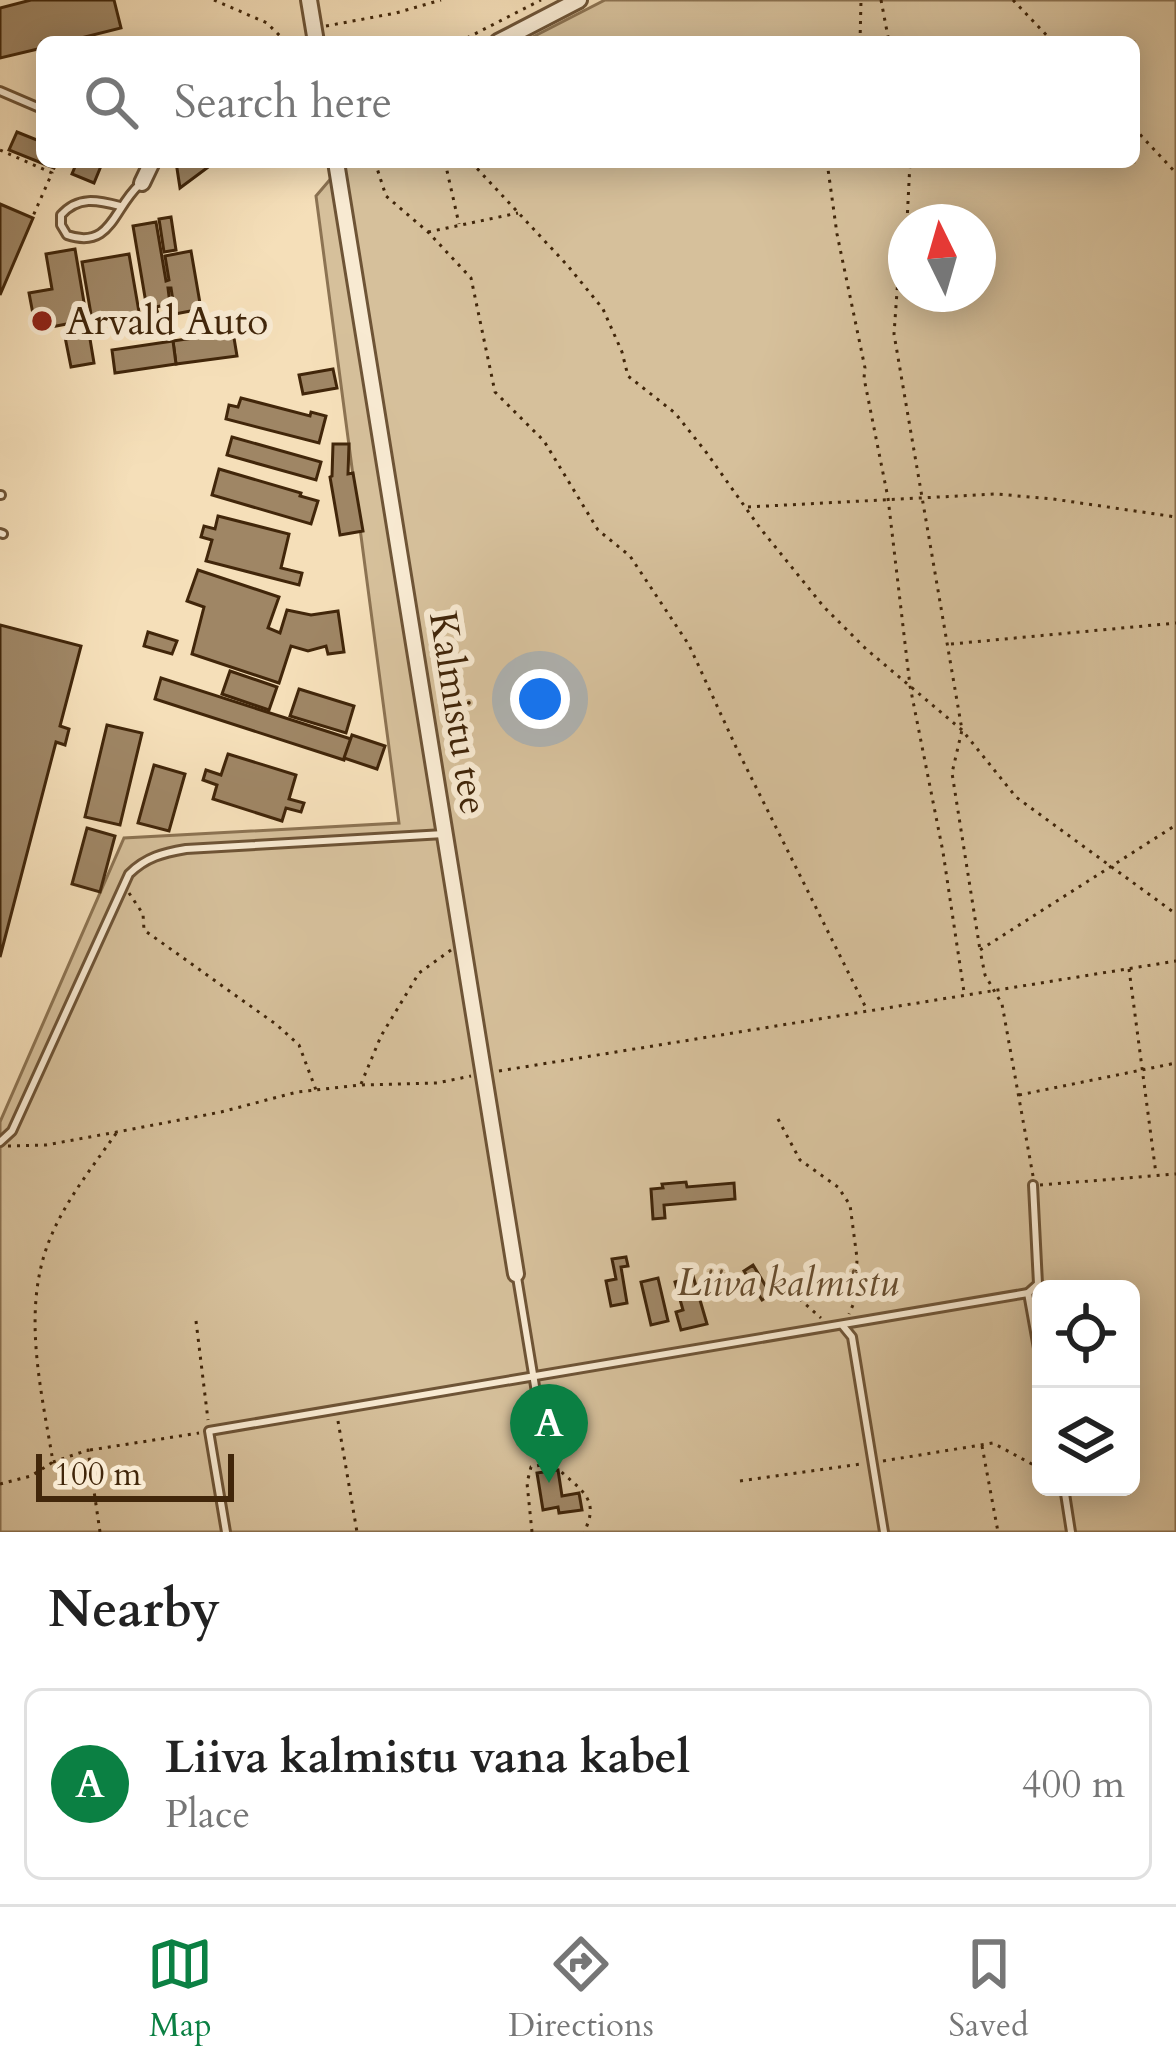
<!DOCTYPE html>
<html lang="en">
<head>
<meta charset="utf-8">
<style>
  body { margin:0; font-family:Cardo,serif; background:#f2f2f2; color:#222 }
  .controls { position:absolute; right:36px; bottom:36px; display:grid; overflow:hidden; border-radius:18px; box-shadow:0 6px 30px #0003 }
  .controls button { width:108px; height:108px; display:grid; place-items:center; padding:0; border:0; border-bottom:3px solid #e0e0e0; background:#fff; color:#222; font:60px sans-serif }
  .compass { position:absolute; left:888px; top:204px; width:108px; height:108px; border-radius:50%; background:#fff; box-shadow:0 6px 30px #0003; rotate:355deg }
  .scale { position:absolute; left:36px; bottom:30px; width:198px; box-sizing:border-box; padding-left:12px; border:6px solid #41260a; border-top:0; font-size:33px; line-height:42px; white-space:nowrap; color:#41260a; -webkit-text-stroke:9px #f8ead2; paint-order:stroke }
  .you { position:absolute; left:540px; top:699px; width:42px; height:42px; margin:-30px; border:9px solid #fff; border-radius:50%; background:#1a73e8; box-shadow:0 0 0 18px #1a73e833 }
  .badge { display:grid; place-items:center; width:78px; height:78px; border-radius:50%; background:#0b8043; color:#fff; font-size:39px; font-weight:700 }
  .pin { position:absolute; translate:-50% -99px; filter:drop-shadow(0 3px 6px #0008) }
  .pin::after { content:''; position:absolute; top:63px; width:42px; height:36px; background:inherit; clip-path:polygon(0 0,100% 0,50% 100%) }
  .list { margin:0; padding:0; list-style:none }
  h2 { display:flex; justify-content:space-between; align-items:center; height:156px; margin:0; padding:0 48px; font-size:51px }
  h2 small { font-size:39px; font-weight:400; color:#767676 }
  .list li { display:grid; grid-template-columns:78px 1fr auto; gap:36px; align-items:center; box-sizing:border-box; height:192px; margin:0 24px 24px; padding:0 24px; border:3px solid #e0e0e0; border-radius:18px }
  .list b { display:block; font-size:45px; white-space:nowrap }
  .list p { margin:0; font-size:39px; white-space:nowrap; color:#767676 }
  .list em { font-size:39px; font-style:normal; color:#767676 }
  .icon { flex:none; width:66px; height:66px; fill:none; stroke:currentColor; stroke-width:2; stroke-linecap:round; stroke-linejoin:round }
  .map { position:relative; flex:none; width:1176px; height:1532px; overflow:hidden }
  .search { position:absolute; background:#fff; box-shadow:0 6px 30px #0003; left:36px; right:36px; top:36px; height:132px; display:flex; align-items:center; gap:30px; box-sizing:border-box; padding:0 42px; border-radius:18px; color:#767676; font-size:45px }
  .sheet { height:372px; background:#fff }
  nav { display:flex; justify-content:space-around; align-items:center; box-sizing:border-box; height:168px; border-top:3px solid #e0e0e0; background:#fff; font-size:33px; color:#767676 }
  nav a { display:grid; justify-items:center; gap:6px }
  nav .on { color:#0b8043 }
  .map>svg:first-child { display:block }
  .green { fill:#d6c09b; stroke:#8c7352; stroke-width:3; fill-rule:evenodd }
  .building { fill:#9f8665; stroke:#41260a; stroke-width:3 }
  .lines { fill:none; stroke-linecap:round; stroke-linejoin:round }
  .lane-casing { stroke:#6e5436; stroke-width:12 }
  .street-casing { stroke:#6e5436; stroke-width:20 }
  .path { stroke:#41260a; stroke-width:3; stroke-dasharray:3 6; stroke-linecap:butt }
  .lane { stroke:#f8ead2; stroke-width:6 }
  .street { stroke:#f8ead2; stroke-width:14 }
  .poi-dot { fill:#8f2418; stroke:#f8ead2; stroke-width:4.5 }
  .labels { text-anchor:middle; dominant-baseline:central; stroke-width:12; stroke-linejoin:round; paint-order:stroke }
  .poi-label { font-size:39px; fill:#41260a; stroke:#f8ead2; text-anchor:start }
  .street-label { font-size:39px; fill:#41260a; stroke:#f8ead2 }
  .park-label { font-size:39px; font-style:italic; fill:#664c2e; stroke:#f8ead2 }
</style>
</head>
<body>
<div class="map">
<svg width="1176" height="1532" viewBox="0 0 1176 1532">
  <rect width="100%" height="100%" fill="#f5dfb9"/>
  <filter id="stains"><feTurbulence type="fractalNoise" baseFrequency=".00167" numOctaves="4"/><feColorMatrix values="0 0 0 0 .2 0 0 0 0 .09 0 0 0 0 .02 0 0 0 .5 -.17"/></filter>
  <radialGradient id="worn" r=".72"><stop offset=".6" stop-color="#630" stop-opacity="0"/><stop offset="1" stop-color="#630" stop-opacity=".3"/></radialGradient>
  <path class="green" d="M605 0H1176V1532H0V1122L124 838 399 823 316 196 345 162H1134V42H523ZM906 222H978V294H906ZM1041 1289H1131V1487H1041Z"/>
  <g class="building">
    <polygon points="31,0 114,0 121,28 65,42 42,42 42,48 0,58 0,8"/>
    <polygon points="17,132 42,142 42,162 57,162 54,168 9,150"/>
    <polygon points="77,162 93,162 101,166 94,183 72,174"/>
    <polygon points="176,162 215,162 180,188"/>
    <polygon points="0,204 33,218 0,295"/>
    <polygon points="171,217 176,250 164,252 159,219"/>
    <polygon points="156,222 166,281 169,280 165,256 191,251 201,309 175,314 171,288 168,288 170,304 156,307 158,314 148,315 133,226"/>
    <polygon points="75,249 87,320 36,330 29,293 52,289 46,254"/>
    <polygon points="129,254 139,312 92,320 82,262"/>
    <polygon points="88,327 94,363 71,367 64,332"/>
    <polygon points="233,332 237,356 176,364 173,341"/>
    <polygon points="173,341 176,364 115,373 112,350"/>
    <polygon points="333,369 337,388 303,394 299,375"/>
    <polygon points="241,398 310,416 311,412 326,416 319,443 226,419 229,405 238,407"/>
    <polygon points="232,437 321,462 316,480 227,455"/>
    <polygon points="333,444 349,444 348,474 353,473 363,531 340,535 330,477 332,476"/>
    <polygon points="219,469 301,493 300,496 318,501 311,524 212,495"/>
    <polygon points="218,516 289,534 281,568 302,573 299,585 206,561 212,540 201,537 204,526 215,529"/>
    <polygon points="198,570 279,597 268,628 280,633 287,610 311,615 338,611 344,652 328,654 326,646 308,651 291,646 279,683 192,654 204,607 187,601"/>
    <polygon points="0,625 81,646 60,726 69,729 65,745 56,742 0,957"/>
    <polygon points="148,632 177,641 172,654 144,646"/>
    <polygon points="230,671 277,687 269,710 222,694"/>
    <polygon points="161,678 351,739 344,760 155,699"/>
    <polygon points="299,689 354,706 346,733 290,716"/>
    <polygon points="107,725 142,733 120,825 85,817"/>
    <polygon points="352,735 385,746 377,769 344,758"/>
    <polygon points="228,754 296,775 289,799 304,803 301,812 286,808 282,821 213,799 217,785 203,780 206,770 221,775"/>
    <polygon points="154,765 185,774 169,831 138,823"/>
    <polygon points="87,828 115,836 100,892 72,884"/>
    <polygon points="686,1182 687,1187 734,1183 735,1199 664,1205 665,1218 653,1219 651,1189 663,1188 662,1184"/>
    <polygon points="626,1257 628,1266 621,1267 627,1303 611,1306 606,1281 616,1279 612,1259"/>
    <polygon points="753,1265 767,1288 772,1285 776,1291 762,1300 744,1271"/>
    <polygon points="693,1276 707,1324 681,1330 676,1312 683,1310 675,1282"/>
    <polygon points="658,1278 668,1321 651,1325 641,1282"/>
    <polygon points="558,1470 562,1496 579,1493 582,1510 559,1513 558,1507 543,1510 537,1473"/>
  </g>
  <g class="lines">
    <defs>
      <g id="lane">
        <polyline points="0,91 42,109"/>
        <path d="M120 206C97 200 78 196 61 215V225L67 235C111 250 113 209 139 185"/>
        <polyline points="0,495 1,495"/>
        <polyline points="0,533 3,534"/>
        <path d="M0 1142 12 1131 129 874C146 857 163 853 186 849L444 834"/>
        <polyline points="517,1277 548,1465"/>
        <polyline points="1028,1293 1041,1365"/>
        <polyline points="843,1326 852,1337 884,1532"/>
        <polyline points="1064,1487 1071,1532"/>
        <polyline points="226,1532 209,1431 1028,1293 1038,1284 1033,1185"/>
      </g>
      <g id="street">
        <polyline points="309,0 316,42"/>
        <polyline points="498,42 579,0"/>
        <polyline points="336,162 516,1274"/>
        <polyline points="142,183 152,162"/>
      </g>
    </defs>
    <use href="#lane" class="lane-casing"/>
    <use href="#street" class="street-casing"/>
    <g class="path">
      <polyline points="214,0 267,23 286,42"/>
      <polyline points="881,0 889,42"/>
      <polyline points="1013,0 1053,42"/>
      <polyline points="326,26 396,13 441,0"/>
      <polyline points="459,42 541,0"/>
      <polyline points="860,42 861,0"/>
      <polyline points="1134,128 1176,173"/>
      <polyline points="0,150 52,173 33,216"/>
      <polyline points="375,162 386,196 428,232 471,278 495,392 544,441 598,530 630,556 689,645 736,747 866,1008"/>
      <polyline points="445,162 459,224"/>
      <polyline points="471,162 568,266 603,309 622,352 628,376 675,413 706,452 760,528 824,607 866,649 962,730 1016,797 1176,914"/>
      <polyline points="827,162 837,234 865,368 864,378 888,498 910,686 943,852 964,992"/>
      <polyline points="907,222 910,162"/>
      <polyline points="906,225 900,250 894,334 962,730 952,773 980,950"/>
      <polyline points="428,232 518,213"/>
      <polyline points="748,507 996,494 1053,499 1176,517"/>
      <polyline points="951,644 1176,623"/>
      <polyline points="129,893 143,914 144,930 277,1025 299,1045 316,1090"/>
      <polyline points="1129,969 1156,1174"/>
      <polyline points="499,1071 1176,961"/>
      <polyline points="361,1084 381,1036 419,973 451,950"/>
      <polyline points="1019,1095 1176,1063"/>
      <polyline points="778,1119 800,1160 838,1187 850,1205 857,1258 856,1298 849,1314"/>
      <polyline points="8,1146 46,1145 117,1132 221,1112 297,1092 360,1085 437,1083 471,1076"/>
      <polyline points="1033,1176 1002,1004 985,975 980,950 1176,825"/>
      <polyline points="1040,1185 1176,1174"/>
      <polyline points="786,1287 821,1318"/>
      <polyline points="196,1321 208,1420"/>
      <polyline points="338,1421 357,1532"/>
      <polyline points="982,1446 998,1532"/>
      <polyline points="90,1450 199,1433"/>
      <polyline points="883,1461 993,1443 1041,1469"/>
      <path d="M555 1466C578 1489 602 1497 584 1532"/>
      <polyline points="740,1481 861,1464"/>
      <polyline points="0,1484 31,1476 53,1462"/>
      <path d="M100 1532 88 1450 53 1462C41 1388 20 1306 52 1234 68 1197 94 1165 117 1132"/>
      <polyline points="532,1532 527,1483 531,1467 541,1465"/>
    </g>
    <use href="#lane" class="lane"/>
    <use href="#street" class="street"/>
  </g>
  <circle class="poi-dot" cx="42" cy="321" r="12"/>
  <g class="labels">
    <g class="poi-label">
      <text x="66" y="321">Arvald Auto</text>
    </g>
    <g class="street-label">
      <text transform="translate(458 713) rotate(81)">Kalmistu tee</text>
    </g>
    <g class="park-label">
      <text x="788" y="1282">Liiva kalmistu</text>
    </g>
  </g>
  <rect width="100%" height="100%" filter="url(#stains)"/>
  <rect width="100%" height="100%" fill="url(#worn)"/>
</svg>
<div class="controls">
<button><svg class="icon" aria-label="locate" viewBox="0 0 24 24"><circle cx="12" cy="12" r="6"/><path d="M12 2v4M12 18v4M2 12h4M18 12h4"/></svg></button>
<button><svg class="icon" aria-label="layers" viewBox="0 0 24 24"><path d="M12 4l9 5-9 5-9-5zM3 14l9 5 9-5"/></svg></button>
</div>
<svg class="compass" viewBox="-18 -18 36 36"><path d="M0-13l5 13h-10z" fill="#e53935"/><path d="M0 13l5-13h-10z" fill="#767676"/></svg>
<div class="scale">100 m</div>
<div class="you"></div>
<div class="pin badge" style="left:549px;top:1483px">A</div>
<div class="search"><svg class="icon" aria-label="search" viewBox="0 0 24 24"><circle cx="10" cy="10" r="6"/><path d="M15 15l6 6"/></svg>Search here</div>
</div>
<section class="sheet">
<h2>Nearby<small></small></h2>
<ul class="list">
<li><span class="badge">A</span><div><b>Liiva kalmistu vana kabel</b><p>Place</p></div><em>400 m</em></li>
</ul>
</section>
<nav>
<a class="on"><svg class="icon" aria-label="map" viewBox="0 0 24 24"><path d="M3 6l6-2 6 2 6-2v14l-6 2-6-2-6 2zM9 4v14M15 6v14"/></svg>Map</a>
<a><svg class="icon" aria-label="directions" viewBox="0 0 24 24"><path d="M12 3l9 9-9 9-9-9zM9 14v-3h6M13 9l2 2-2 2"/></svg>Directions</a>
<a><svg class="icon" aria-label="saved" viewBox="0 0 24 24"><path d="M7 4h10v16l-5-4-5 4z"/></svg>Saved</a>
</nav>
</body>
</html>
